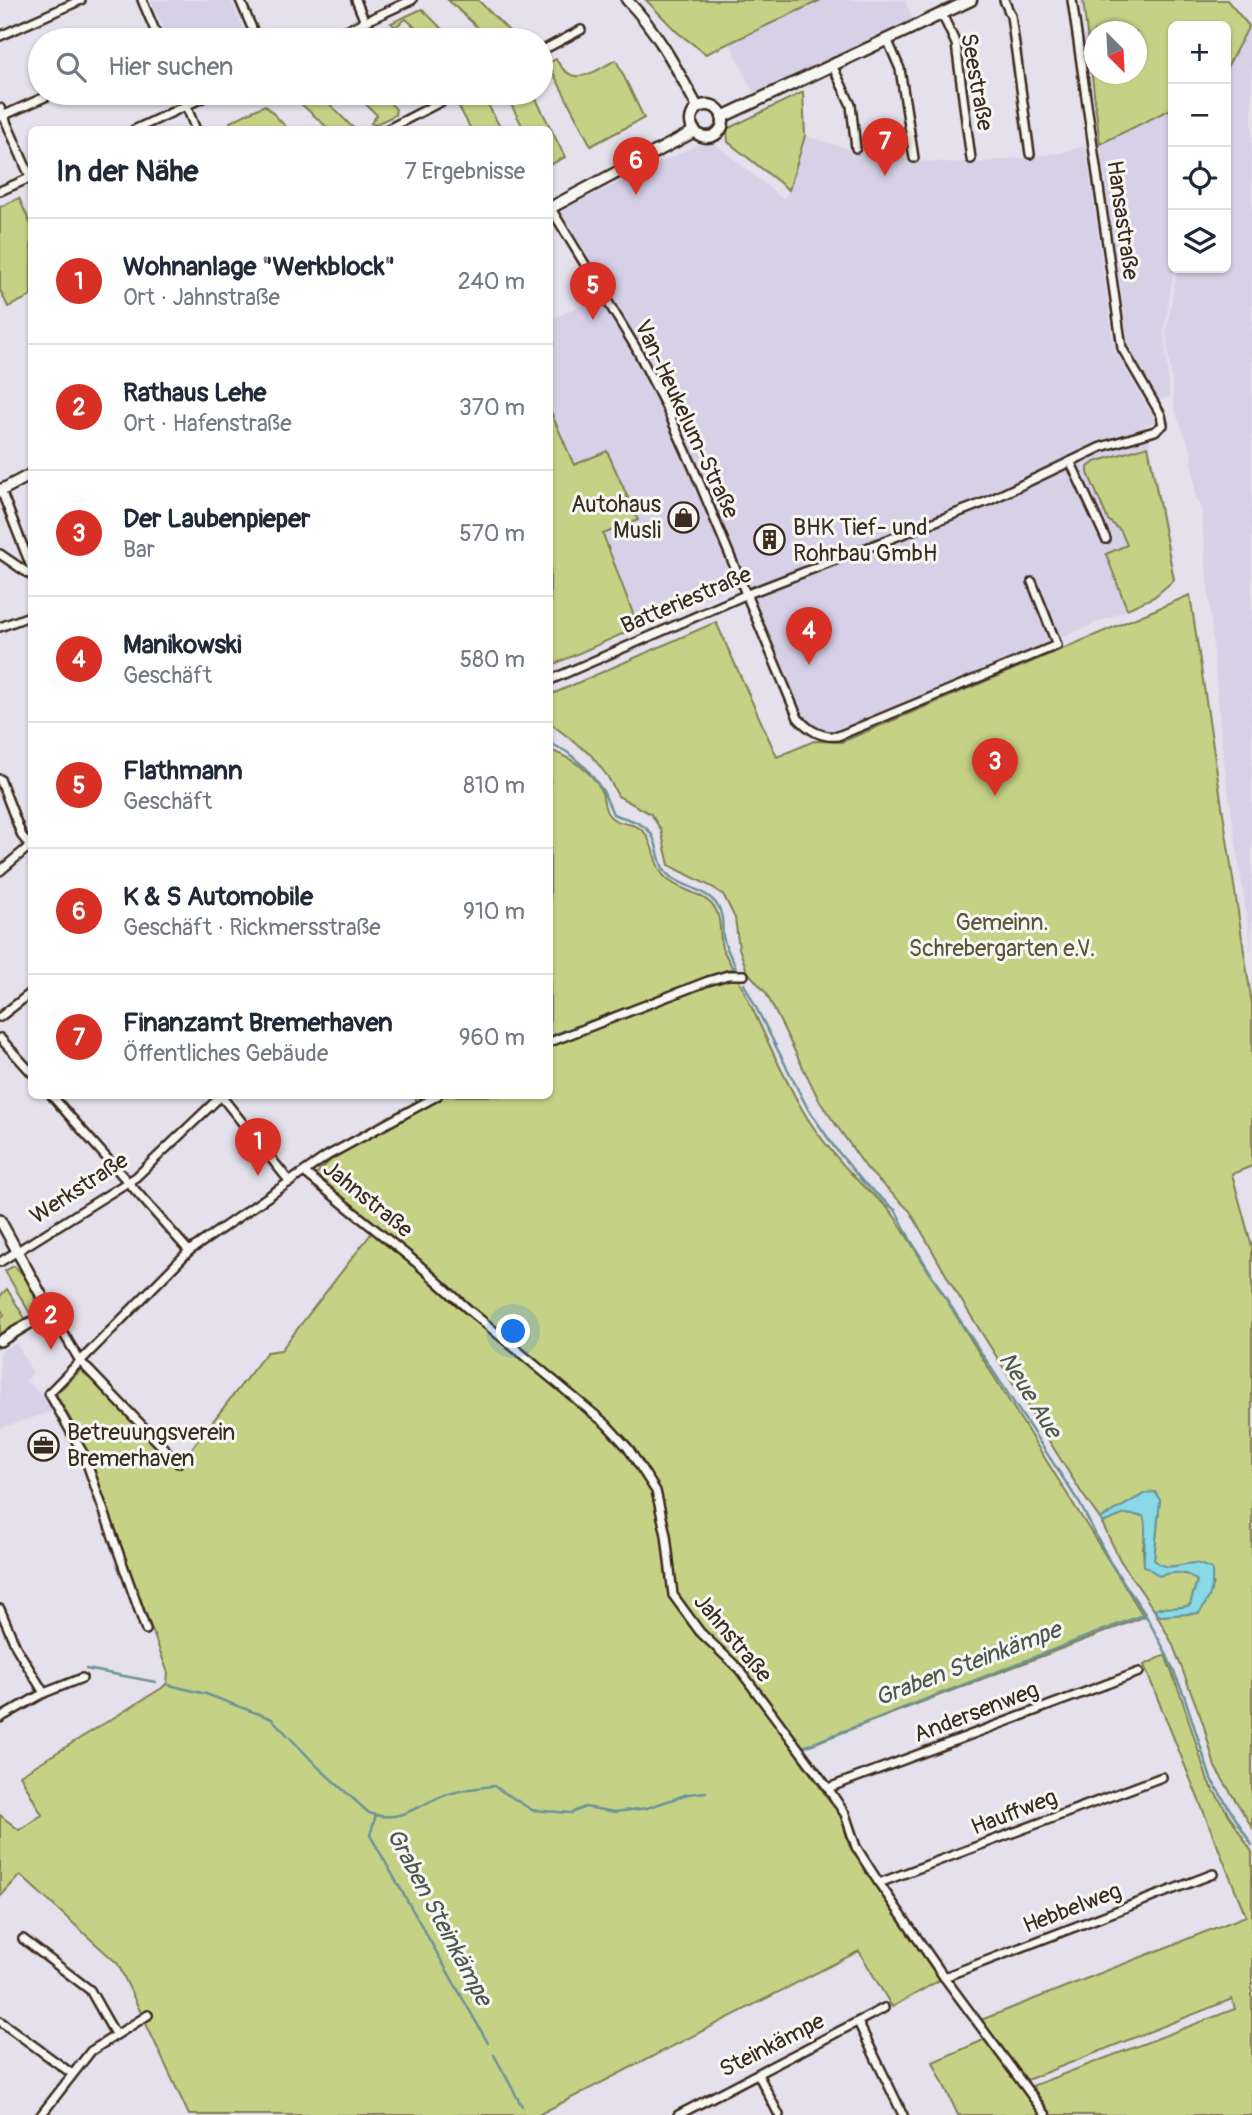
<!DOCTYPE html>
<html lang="de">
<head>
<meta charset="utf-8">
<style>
  body { margin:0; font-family:Pangolin,sans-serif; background:#f2f2f3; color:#1f2937 }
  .controls { position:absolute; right:21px; top:21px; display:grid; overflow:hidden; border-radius:10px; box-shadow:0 2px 5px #0004 }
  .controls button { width:63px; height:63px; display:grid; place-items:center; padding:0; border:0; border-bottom:2px solid #e0e1e3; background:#fff; color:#1f2937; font:35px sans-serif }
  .compass { position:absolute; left:1084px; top:21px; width:63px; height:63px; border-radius:50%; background:#fff; box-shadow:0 2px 5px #0004; rotate:156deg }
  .you { position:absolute; left:514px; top:1332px; width:24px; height:24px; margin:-18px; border:5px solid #fff; border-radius:50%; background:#1a73e8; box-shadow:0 0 0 10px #1a73e833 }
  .badge { display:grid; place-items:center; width:46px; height:46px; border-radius:50%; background:#d93025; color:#fff; font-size:23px; font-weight:700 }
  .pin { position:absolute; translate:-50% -58px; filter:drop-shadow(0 2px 4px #0008) }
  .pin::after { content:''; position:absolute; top:37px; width:24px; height:21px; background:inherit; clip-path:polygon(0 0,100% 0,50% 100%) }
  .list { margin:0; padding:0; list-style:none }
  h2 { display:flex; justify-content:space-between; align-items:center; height:91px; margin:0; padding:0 28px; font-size:30px }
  h2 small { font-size:23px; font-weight:400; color:#747a83 }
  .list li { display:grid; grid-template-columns:46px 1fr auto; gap:21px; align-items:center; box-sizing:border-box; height:126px; padding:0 28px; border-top:2px solid #e0e1e3 }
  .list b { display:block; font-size:26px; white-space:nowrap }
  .list p { margin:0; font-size:23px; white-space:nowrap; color:#747a83 }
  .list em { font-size:23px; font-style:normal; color:#747a83 }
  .icon { flex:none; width:38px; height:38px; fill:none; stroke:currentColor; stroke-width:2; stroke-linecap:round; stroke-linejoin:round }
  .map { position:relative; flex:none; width:1252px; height:2115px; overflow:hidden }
  .search { position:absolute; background:#fff; box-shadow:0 2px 5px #0004; left:28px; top:28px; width:525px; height:77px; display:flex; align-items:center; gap:18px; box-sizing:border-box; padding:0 24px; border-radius:38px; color:#747a83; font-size:26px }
  .panel { position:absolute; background:#fff; box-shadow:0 2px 5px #0004; left:28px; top:126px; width:525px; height:973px; border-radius:10px }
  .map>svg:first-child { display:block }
  .built { fill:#d7d1e8 }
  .green { fill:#c5d286; stroke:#807e52; stroke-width:2; fill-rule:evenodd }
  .water { fill:#89d9e7; stroke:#6a9397; stroke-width:2 }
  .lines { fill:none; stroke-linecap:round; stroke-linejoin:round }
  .stream { stroke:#6a9397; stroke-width:2.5 }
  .minor-casing { stroke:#3b2a1e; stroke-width:12 }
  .tertiary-casing { stroke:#3b2a1e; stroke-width:14 }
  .secondary-casing { stroke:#3b2a1e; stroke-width:15 }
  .minor { stroke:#f6f6f2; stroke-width:7 }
  .tertiary { stroke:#f6f6f2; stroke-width:9 }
  .secondary { stroke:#f6f6f2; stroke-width:10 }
  .labels { text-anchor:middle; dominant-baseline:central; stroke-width:6; stroke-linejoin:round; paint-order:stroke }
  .street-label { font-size:23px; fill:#3b2a1e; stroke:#f6f6f2 }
  .poi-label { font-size:23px; fill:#3b2a1e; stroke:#f6f6f2; text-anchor:start }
  .park-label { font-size:23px; fill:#5e5438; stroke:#f6f6f2 }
  .water-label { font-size:24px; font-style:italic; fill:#4e5650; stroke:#f6f6f2 }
</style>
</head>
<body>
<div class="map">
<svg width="1252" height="2115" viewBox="0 0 1252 2115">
  <rect width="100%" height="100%" fill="#e4e0ec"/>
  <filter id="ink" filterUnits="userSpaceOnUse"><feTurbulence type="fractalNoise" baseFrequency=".0143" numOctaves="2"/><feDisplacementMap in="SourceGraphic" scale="14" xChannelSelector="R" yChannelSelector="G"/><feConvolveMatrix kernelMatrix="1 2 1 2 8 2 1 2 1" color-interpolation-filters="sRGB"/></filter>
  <g filter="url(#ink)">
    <g class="built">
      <polygon points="151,0 231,0 248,40 168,40"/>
      <polygon points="821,0 905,0 913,20 754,94 730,43"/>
      <polygon points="1252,20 1252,954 1222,747 1201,508 1196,499 1191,451 1175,411 1166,333 1177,268 1226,268 1226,69"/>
      <polygon points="1173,108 1174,268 1164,333 1170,397 1159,399 1129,347 1100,144"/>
      <polygon points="805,136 857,151 914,161 977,163 1059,153 1086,146 1114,348 1156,422 1146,425 1176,580 1155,598 841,731 818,730 802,716 745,582 638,627 603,534 637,519 607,451 574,465 550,410 550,320 608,293 558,212 709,139 783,199 789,190"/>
      <polygon points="16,1343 33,1373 26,1381 48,1400 54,1411 0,1428 0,1352"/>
    </g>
    <g class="green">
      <polygon points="448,0 478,0 518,40 491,40"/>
      <polygon points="646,0 821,0 706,54 677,32"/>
      <path d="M1083 0H1227L1249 26 1226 69V26H1173V108L1100 144ZM1094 32H1136V74H1094Z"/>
      <polygon points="422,9 453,40 429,40 406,19 395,27 391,23"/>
      <path d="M556 59C573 90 592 72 616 60L644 118 591 146 548 63Z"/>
      <polygon points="803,92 805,136 789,190 728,142 727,129"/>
      <polygon points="289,93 319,93 354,129 329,129"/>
      <polygon points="354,93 380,93 396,109 395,115 374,125 371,123 377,115"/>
      <polygon points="505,93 533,93 565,157 550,165 550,130 524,129"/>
      <polygon points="483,95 501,129 471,129 459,107"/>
      <polygon points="265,105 288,129 233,129 230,122"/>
      <polygon points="19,198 31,225 31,296 8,307 0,290 0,207"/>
      <polygon points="550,410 574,465 607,451 638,520 603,534 638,627 550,666"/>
      <polygon points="1148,446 1174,580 1154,597 1127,609 1106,554 1127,545 1121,531 1108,520 1088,473 1088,467 1095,462"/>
      <polygon points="1190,595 1252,1004 1252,1166 1232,1174 1252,1247 1252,1827 1215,1767 1203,1723 1172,1643 1154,1610 1120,1560 1102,1523 1125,1514 1143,1516 1147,1522 1143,1548 1144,1566 1190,1575 1197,1580 1190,1605 1181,1609 1159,1607 1160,1616 1199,1613 1213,1583 1180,1567 1161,1566 1154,1560 1160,1500 1146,1493 1100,1519 1081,1492 953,1287 910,1211 868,1170 820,1102 766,993 747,971 739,948 735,918 724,896 714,888 669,865 661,830 651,814 618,796 608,777 591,755 550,723 550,695 716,622 777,757 814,741 842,742"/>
      <path d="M550 750C571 758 593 771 602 793 604 800 604 809 608 814 617 827 635 820 645 833 655 846 653 864 664 876 677 891 702 891 714 907 722 918 719 935 722 948 751 1000 772 1057 802 1109 817 1136 840 1162 861 1184 872 1195 887 1204 895 1217 977 1351 1062 1484 1144 1617L802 1748 759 1702 842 1818 849 1845 940 1980 892 2007 859 1951 538 2115H189L118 1964 20 1875 0 1897V1815L19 1830 42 1815 20 1775 162 1688 167 1683 168 1673 81 1438 56 1394 82 1369 177 1467 267 1352 281 1350 377 1226 315 1175 332 1159 420 1109 414 1096H550Z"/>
      <path d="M14 1266C27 1277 42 1300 31 1315L5 1271Z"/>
      <polygon points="7,1289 26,1320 0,1336 0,1318 4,1315 0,1308 0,1296"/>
      <polygon points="1165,1655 1181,1696 1208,1781 1252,1852 1252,2115 1052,2115 1032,2086 1235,2009 1232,1999 1027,2080 981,2020 1246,1916 1144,1665"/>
      <polygon points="986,2039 1040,2115 958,2115 933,2062"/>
    </g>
    <path class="water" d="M1155 1492 1160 1500 1154 1560C1169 1572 1177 1564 1194 1563 1200 1563 1206 1567 1212 1569 1213 1590 1211 1597 1199 1613L1160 1616 1154 1610C1164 1605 1178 1610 1190 1605L1197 1581C1186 1570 1173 1572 1159 1576L1144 1565C1143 1551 1148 1525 1143 1516L1125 1514 1102 1523 1100 1519 1146 1493Z"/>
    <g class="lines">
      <g class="stream">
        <path d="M550 743 567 752 587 769 603 791 613 814C625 819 638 820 648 830 661 843 655 866 671 877 685 887 708 891 717 905 724 915 722 926 723 937 725 947 731 957 736 967L550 1036"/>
        <polyline points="744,984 808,1109 835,1148 863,1182 896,1211 910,1239 950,1305 1080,1504 1110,1562 1145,1614 1165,1651 1184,1695 1211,1779 1252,1845"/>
        <polyline points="421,1097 425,1096"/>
        <polyline points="86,1669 156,1682"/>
        <polyline points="169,1685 206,1694 272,1719 320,1769 369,1813 376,1815"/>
        <polyline points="803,1747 1145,1614"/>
        <path d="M488 2043 370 1835 376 1815C400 1822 423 1803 445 1795 459 1791 479 1787 494 1786L532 1810 571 1813 585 1807 615 1812 647 1808 688 1794 706 1792"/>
        <polyline points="494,2055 522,2106"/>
      </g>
      <defs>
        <g id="minor">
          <polyline points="142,0 159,40"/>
          <polyline points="240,0 257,40"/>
          <polyline points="356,0 365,22"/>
          <polyline points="1004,0 1011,16 1030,154"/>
          <polyline points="942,14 956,44 971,159"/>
          <polyline points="0,36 81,0"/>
          <polyline points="887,39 900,69 914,158"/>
          <polyline points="325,40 412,0"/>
          <polyline points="541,51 581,30"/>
          <polyline points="832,65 851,105 856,148"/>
          <polyline points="181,93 196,130"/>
          <polyline points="0,108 32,181"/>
          <polyline points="0,117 54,93"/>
          <polyline points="134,130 213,93"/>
          <polyline points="386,130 458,93"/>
          <polyline points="0,191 32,177"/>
          <path d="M550 207 636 348 666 407 692 465 798 718C809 730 821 738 838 736L1057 645 1032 582"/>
          <polyline points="1071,463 1106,539"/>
          <polyline points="0,488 32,569"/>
          <polyline points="0,554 32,576"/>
          <polyline points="0,627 32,615"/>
          <polyline points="550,680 745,595 988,501 1101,447 1155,431 1163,425 1161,415 1122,348 1072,0"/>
          <polyline points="0,779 22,836 32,848"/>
          <polyline points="0,871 31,845"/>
          <polyline points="0,1017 32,992"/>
          <polyline points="0,1038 32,1073"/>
          <polyline points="550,1042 708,981 728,975 744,975"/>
          <polyline points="52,1096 189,1251"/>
          <polyline points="304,1172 418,1264 469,1310 606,1424 628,1448 656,1491 666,1535 673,1595 700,1632 739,1669 828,1788 845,1814 856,1847 879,1883 944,1977 1046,2115"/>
          <polyline points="0,1262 136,1177 221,1096 290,1182"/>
          <polyline points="50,1311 80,1361 178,1463"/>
          <polyline points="0,1609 16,1647 44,1693"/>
          <polyline points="146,1630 84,1455 49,1393 189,1251 327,1156 437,1096"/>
          <polyline points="0,1718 44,1693 82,1678"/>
          <polyline points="828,1788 1139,1672"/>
          <polyline points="879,1883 1162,1777"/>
          <polyline points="23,1939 90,1990 115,2034"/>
          <polyline points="944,1977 1213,1874"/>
          <polyline points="0,2021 71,2073"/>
          <polyline points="858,2022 903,2115"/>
          <polyline points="758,2074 779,2115"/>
          <polyline points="41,2115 91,2051 148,2015"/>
          <polyline points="678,2115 884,2008"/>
        </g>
        <g id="tertiary">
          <path d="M627 0C658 32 677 69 698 108"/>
          <polyline points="0,1220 50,1311 0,1341"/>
        </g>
        <g id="secondary">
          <circle cx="707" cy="121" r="16"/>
          <polyline points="722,117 971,0"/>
          <polyline points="550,208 695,131"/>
          <polyline points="0,491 32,474"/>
        </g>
      </defs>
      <use href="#minor" class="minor-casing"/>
      <use href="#tertiary" class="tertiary-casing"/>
      <use href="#secondary" class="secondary-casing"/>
      <use href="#minor" class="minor"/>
      <use href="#tertiary" class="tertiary"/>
      <use href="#secondary" class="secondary"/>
    </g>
  </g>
  <defs>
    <symbol id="shop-ring" viewBox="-11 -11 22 22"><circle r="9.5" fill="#f6f6f2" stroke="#3b2a1e" stroke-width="1.5"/><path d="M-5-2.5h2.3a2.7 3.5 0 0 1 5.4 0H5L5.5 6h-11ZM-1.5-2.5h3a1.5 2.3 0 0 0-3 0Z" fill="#3b2a1e"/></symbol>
    <symbol id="building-ring" viewBox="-11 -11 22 22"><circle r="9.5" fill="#f6f6f2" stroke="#3b2a1e" stroke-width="1.5"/><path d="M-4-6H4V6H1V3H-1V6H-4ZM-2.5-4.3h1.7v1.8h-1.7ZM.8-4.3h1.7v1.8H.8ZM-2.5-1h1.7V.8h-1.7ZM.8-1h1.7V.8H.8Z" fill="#3b2a1e"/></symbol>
    <symbol id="office-ring" viewBox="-11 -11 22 22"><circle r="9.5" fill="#f6f6f2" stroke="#3b2a1e" stroke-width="1.5"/><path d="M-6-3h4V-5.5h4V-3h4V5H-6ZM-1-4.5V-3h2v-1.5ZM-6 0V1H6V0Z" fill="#3b2a1e"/></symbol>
  </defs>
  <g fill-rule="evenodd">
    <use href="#shop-ring" x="666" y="500" width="35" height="35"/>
    <use href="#building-ring" x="752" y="522" width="35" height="35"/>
    <use href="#office-ring" x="26" y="1428" width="35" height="35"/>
  </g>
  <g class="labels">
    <g class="street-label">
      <text transform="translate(977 82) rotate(80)">Seestraße</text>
      <text transform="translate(1123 220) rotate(82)">Hansastraße</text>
      <text transform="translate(687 419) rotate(65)">Van-Heukelum-Straße</text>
      <text transform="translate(686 600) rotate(-23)">Batteriestraße</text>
      <text transform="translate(79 1188) rotate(-33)">Werkstraße</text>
      <text transform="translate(368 1199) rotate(39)">Jahnstraße</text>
      <text transform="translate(733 1638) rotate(50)">Jahnstraße</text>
      <text transform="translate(976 1712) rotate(-21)">Andersenweg</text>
      <text transform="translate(1014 1812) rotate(-21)">Hauffweg</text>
      <text transform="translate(1072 1908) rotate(-21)">Hebbelweg</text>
      <text transform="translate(772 2045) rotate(-27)">Steinkämpe</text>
    </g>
    <g class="poi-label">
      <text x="661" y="504" text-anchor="end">Autohaus<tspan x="661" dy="26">Musli</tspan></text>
      <text x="793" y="527">BHK Tief- und<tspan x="793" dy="26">Rohrbau GmbH</tspan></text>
      <text x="67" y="1432">Betreuungsverein<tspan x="67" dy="26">Bremerhaven</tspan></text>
    </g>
    <g class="park-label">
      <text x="1002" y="922">Gemeinn.<tspan x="1002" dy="26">Schrebergarten e.V.</tspan></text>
    </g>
    <g class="water-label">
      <text transform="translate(1030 1395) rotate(58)">Neue Aue</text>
      <text transform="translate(968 1664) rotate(-21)">Graben Steinkämpe</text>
      <text transform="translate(439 1917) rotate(62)">Graben Steinkämpe</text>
    </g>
  </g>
</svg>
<div class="controls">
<button>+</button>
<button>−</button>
<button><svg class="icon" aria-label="locate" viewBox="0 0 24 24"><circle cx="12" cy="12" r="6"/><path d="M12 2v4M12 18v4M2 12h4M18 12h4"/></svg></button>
<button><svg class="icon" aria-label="layers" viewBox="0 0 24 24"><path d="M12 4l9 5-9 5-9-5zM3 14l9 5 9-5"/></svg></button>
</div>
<svg class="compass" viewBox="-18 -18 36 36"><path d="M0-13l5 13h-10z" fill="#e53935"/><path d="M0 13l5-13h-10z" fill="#747a83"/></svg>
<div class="you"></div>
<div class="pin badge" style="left:258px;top:1176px">1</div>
<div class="pin badge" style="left:51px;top:1350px">2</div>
<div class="pin badge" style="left:995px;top:796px">3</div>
<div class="pin badge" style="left:809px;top:665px">4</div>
<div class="pin badge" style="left:593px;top:320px">5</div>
<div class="pin badge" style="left:636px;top:195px">6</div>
<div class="pin badge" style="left:885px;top:176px">7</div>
<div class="search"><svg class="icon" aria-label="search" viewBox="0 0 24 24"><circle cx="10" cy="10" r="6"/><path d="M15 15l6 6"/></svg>Hier suchen</div>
<section class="panel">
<h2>In der Nähe<small>7 Ergebnisse</small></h2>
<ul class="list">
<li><span class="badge">1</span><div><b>Wohnanlage &quot;Werkblock&quot;</b><p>Ort · Jahnstraße</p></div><em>240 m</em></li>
<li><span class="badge">2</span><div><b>Rathaus Lehe</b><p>Ort · Hafenstraße</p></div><em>370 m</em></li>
<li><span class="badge">3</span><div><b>Der Laubenpieper</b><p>Bar</p></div><em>570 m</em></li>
<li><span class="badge">4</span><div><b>Manikowski</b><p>Geschäft</p></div><em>580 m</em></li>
<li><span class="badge">5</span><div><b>Flathmann</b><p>Geschäft</p></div><em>810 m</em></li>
<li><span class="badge">6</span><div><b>K &amp; S Automobile</b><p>Geschäft · Rickmersstraße</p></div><em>910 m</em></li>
<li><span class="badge">7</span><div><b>Finanzamt Bremerhaven</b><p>Öffentliches Gebäude</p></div><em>960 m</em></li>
</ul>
</section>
</div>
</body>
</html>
